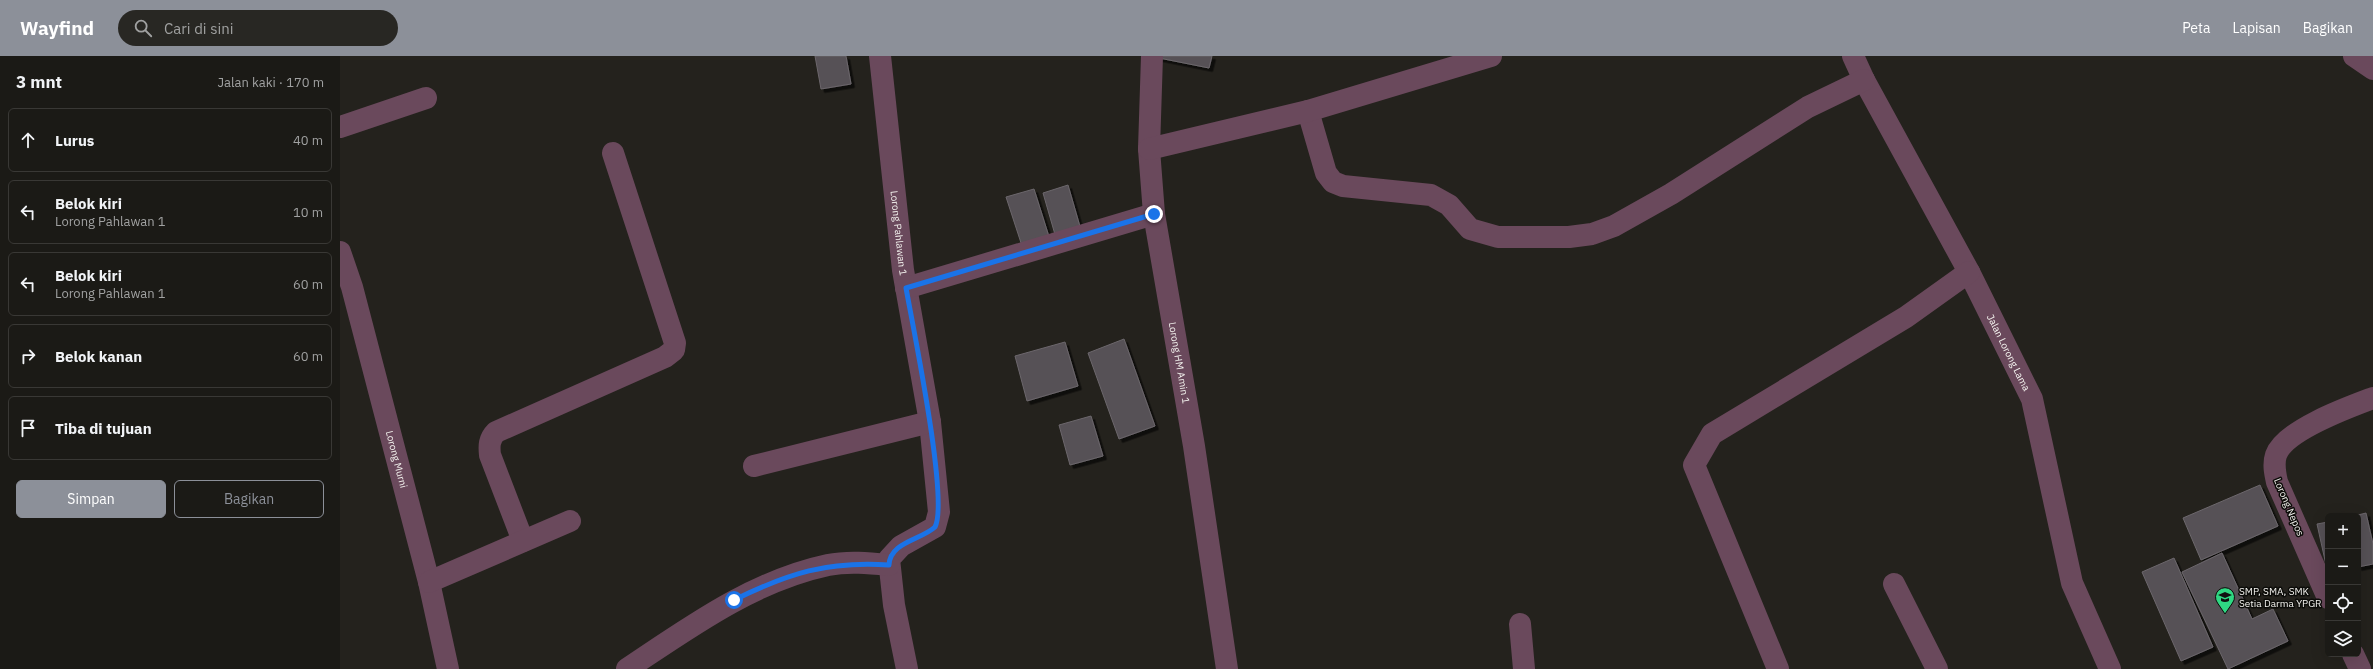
<!DOCTYPE html>
<html lang="id">
<head>
<meta charset="utf-8">
<style>
  body { margin:0; font-family:"IBM Plex Sans",sans-serif; background:#282723; color:#f1f3f6 }
  .controls { position:absolute; right:12px; bottom:12px; display:grid; overflow:hidden; border-radius:6px; box-shadow:0 4px 16px #0002 }
  .controls button { width:36px; height:36px; display:grid; place-items:center; padding:0; border:0; border-bottom:1px solid #393835; background:#1b1a16; color:#f1f3f6; font:20px sans-serif }
  .stop { position:absolute; width:12px; height:12px; margin:-9px; border:3px solid #1a73e8; border-radius:50%; background:#fff }
  .stop.end { background:#1a73e8; border-color:#fff; box-shadow:0 1px 4px #0008 }
  .list { margin:0; padding:0; list-style:none }
  h2 { display:flex; justify-content:space-between; align-items:center; height:52px; margin:0; padding:0 16px; font-size:17px }
  h2 small { font-size:13px; font-weight:400; color:#a0a1a1 }
  .list li { display:grid; grid-template-columns:26px 1fr auto; gap:12px; align-items:center; box-sizing:border-box; height:64px; margin:0 8px 8px; padding:0 8px; border:1px solid #393835; border-radius:6px }
  .list b { display:block; font-size:15px; white-space:nowrap }
  .list p { margin:0; font-size:13px; white-space:nowrap; color:#a0a1a1 }
  .list em { font-size:13px; font-style:normal; color:#a0a1a1 }
  .actions { display:flex; gap:8px; padding:12px 16px }
  .actions a { flex:1; padding:9px 0; border:1px solid #8c9099; border-radius:6px; text-align:center; font-size:14px; color:#8c9099 }
  .actions .main { background:#8c9099; color:#fff }
  .icon { flex:none; width:22px; height:22px; fill:none; stroke:currentColor; stroke-width:2; stroke-linecap:round; stroke-linejoin:round }
  .map { position:relative; flex:none; width:2033px; height:613px; overflow:hidden }
  header { display:flex; align-items:center; gap:24px; box-sizing:border-box; height:56px; padding:0 20px; background:#8c9099; color:#fff }
  header strong { font-size:19px }
  nav { display:flex; gap:22px; margin-inline-start:auto; font-size:14px }
  .search { width:280px; height:36px; background:#282723; display:flex; align-items:center; gap:10px; box-sizing:border-box; padding:0 14px; border-radius:22px; color:#a0a1a1; font-size:15px }
  main { display:flex }
  aside { flex:1; background:#1b1a16 }
  .map>svg:first-child { display:block }
  .building { fill:#565156; stroke:#6c676c; filter:url(#shadow) }
  .lines { fill:none; stroke-linecap:round; stroke-linejoin:round }
  .street { stroke:#6a495c; stroke-width:22 }
  .route { stroke:#1a73e8; stroke-width:5 }
  .labels { text-anchor:middle; dominant-baseline:central; stroke-width:3; stroke-linejoin:round; paint-order:stroke }
  .street-label { font-size:10px; fill:#f5f4f0; stroke:#0c0c09 }
  .poi-label { font-size:10px; fill:#f5f4f0; stroke:#0c0c09; text-anchor:start }
</style>
</head>
<body>
<header>
<strong>Wayfind</strong>
<div class="search"><svg class="icon" aria-label="search" viewBox="0 0 24 24"><circle cx="10" cy="10" r="6"/><path d="M15 15l6 6"/></svg>Cari di sini</div>
<nav><a>Peta</a><a>Lapisan</a><a>Bagikan</a></nav>
</header>
<main>
<aside>
<h2>3 mnt<small>Jalan kaki · 170 m</small></h2>
<ul class="list">
<li><svg class="icon" aria-label="ahead" viewBox="0 0 24 24"><path d="M12 20V5M6 11l6-6 6 6"/></svg><div><b>Lurus</b></div><em>40 m</em></li>
<li><svg class="icon" aria-label="left" viewBox="0 0 24 24"><path d="M17 20v-9H6M10 6l-5 5 5 5"/></svg><div><b>Belok kiri</b><p>Lorong Pahlawan 1</p></div><em>10 m</em></li>
<li><svg class="icon" aria-label="left" viewBox="0 0 24 24"><path d="M17 20v-9H6M10 6l-5 5 5 5"/></svg><div><b>Belok kiri</b><p>Lorong Pahlawan 1</p></div><em>60 m</em></li>
<li><svg class="icon" aria-label="right" viewBox="0 0 24 24"><path d="M7 20v-9h11M14 6l5 5-5 5"/></svg><div><b>Belok kanan</b></div><em>60 m</em></li>
<li><svg class="icon" aria-label="arrive" viewBox="0 0 24 24"><path d="M6 21V4h12l-3 4 3 4H6"/></svg><div><b>Tiba di tujuan</b></div></li>
</ul>
<div class="actions"><a class="main">Simpan</a><a>Bagikan</a></div>
</aside>
<div class="map">
<svg width="2033" height="613" viewBox="0 0 2033 613">
  <defs>
    <filter id="shadow"><feDropShadow dx="3.5" dy="3.5" stdDeviation="0" flood-color="#0009"/></filter>
  </defs>
  <rect width="100%" height="100%" fill="#24221d"/>
  <g class="building">
    <polygon points="475,0 506,0 511,28 481,33"/>
    <polygon points="819,0 872,0 869,12 819,2"/>
    <polygon points="728,129 741,174 716,182 703,137"/>
    <polygon points="694,133 711,187 684,196 666,141"/>
    <polygon points="784,283 815,370 779,383 748,297"/>
    <polygon points="725,286 738,330 687,345 675,300"/>
    <polygon points="751,360 763,400 730,409 719,369"/>
    <polygon points="1920,429 1938,470 1861,504 1843,462"/>
    <polygon points="2026,457 2033,488 2033,508 2018,511 2018,460 2014,460"/>
    <polygon points="1988,466 1988,518 1977,468"/>
    <polygon points="1882,497 1912,563 1933,553 1948,585 1888,613 1842,516"/>
    <polygon points="1834,502 1873,591 1841,605 1802,516"/>
  </g>
  <g class="lines">
    <g class="street">
      <path id="s1" d="M540 0 563 214 590 366 599 456 595 471 561 490 549 503 554 549 567 613"/>
      <path id="s2" d="M812 0 809 93 814 158 854 390 887 613"/>
      <path id="s3" d="M1513 0 1524 24 1629 216 1692 343 1732 527 1770 613"/>
      <polyline points="2014,0 2033,13"/>
      <polyline points="968,55 986,117 993,126 1003,130 1091,139 1109,149 1130,173 1158,181 1229,181 1252,178 1274,170 1331,138 1468,51 1524,24"/>
      <polyline points="0,71 86,42"/>
      <polyline points="809,93 968,55 1151,0"/>
      <path id="s4" d="M0 196 12 231 89 526 108 613"/>
      <polyline points="566,232 814,158"/>
      <polyline points="414,410 590,366"/>
      <path d="M183 485 150 399C149 390 149 383 156 376L325 301 334 294 335 287 273 97"/>
      <polyline points="89,526 230,465"/>
      <polyline points="1554,528 1597,613"/>
      <path d="M1988 542 1937 426C1935 417 1933 408 1936 399 1945 374 2009 351 2033 342"/>
      <polyline points="1180,568 1184,613"/>
      <polyline points="2013,598 2020,613"/>
      <path d="M287 613C350 571 413 525 488 509 508 505 529 507 549 509"/>
      <polyline points="1438,613 1354,409 1372,378 1566,261 1629,216"/>
    </g>
  </g>
  <g class="lines">
    <path class="route" d="M394 544C449 517 487 505 549 509 550 486 581 484 595 471 609 445 573 271 566 232L814 158"/>
  </g>
  <defs>
    <symbol id="school-pin" viewBox="-11 -11 22 30"><path d="M0 17L-7.5 6A9.5 9.5 0 1 1 7.5 6Z" fill="#2fd883" stroke="#0c0c09"/><path d="M0-5L7-2L0 1L-7-2ZM-4 1L0 2.5L4 1V4Q0 6-4 4Z" fill="#111"/></symbol>
  </defs>
  <g fill-rule="evenodd">
    <use href="#school-pin" x="1874" y="530" width="22" height="30"/>
  </g>
  <g class="labels">
    <g class="street-label">
      <text stroke="none"><textPath href="#s1" startOffset="178">Lorong Pahlawan 1</textPath></text>
      <text stroke="none"><textPath href="#s3" startOffset="335">Jalan Lorong Lama</textPath></text>
      <text stroke="none"><textPath href="#s2" startOffset="309">Lorong HM Amin 1</textPath></text>
      <text stroke="none"><textPath href="#s4" startOffset="215">Lorong Murni</textPath></text>
      <text transform="translate(1949 451) rotate(67)">Lorong Nepos</text>
    </g>
    <g class="poi-label">
      <text x="1899" y="535">SMP, SMA, SMK<tspan x="1899" dy="12">Setia Darma YPGR</tspan></text>
    </g>
  </g>
</svg>
<div class="controls">
<button>+</button>
<button>−</button>
<button><svg class="icon" aria-label="locate" viewBox="0 0 24 24"><circle cx="12" cy="12" r="6"/><path d="M12 2v4M12 18v4M2 12h4M18 12h4"/></svg></button>
<button><svg class="icon" aria-label="layers" viewBox="0 0 24 24"><path d="M12 4l9 5-9 5-9-5zM3 14l9 5 9-5"/></svg></button>
</div>
<div class="stop" style="left:394px;top:544px"></div>
<div class="stop end" style="left:814px;top:158px"></div>
</div>
</main>
</body>
</html>
